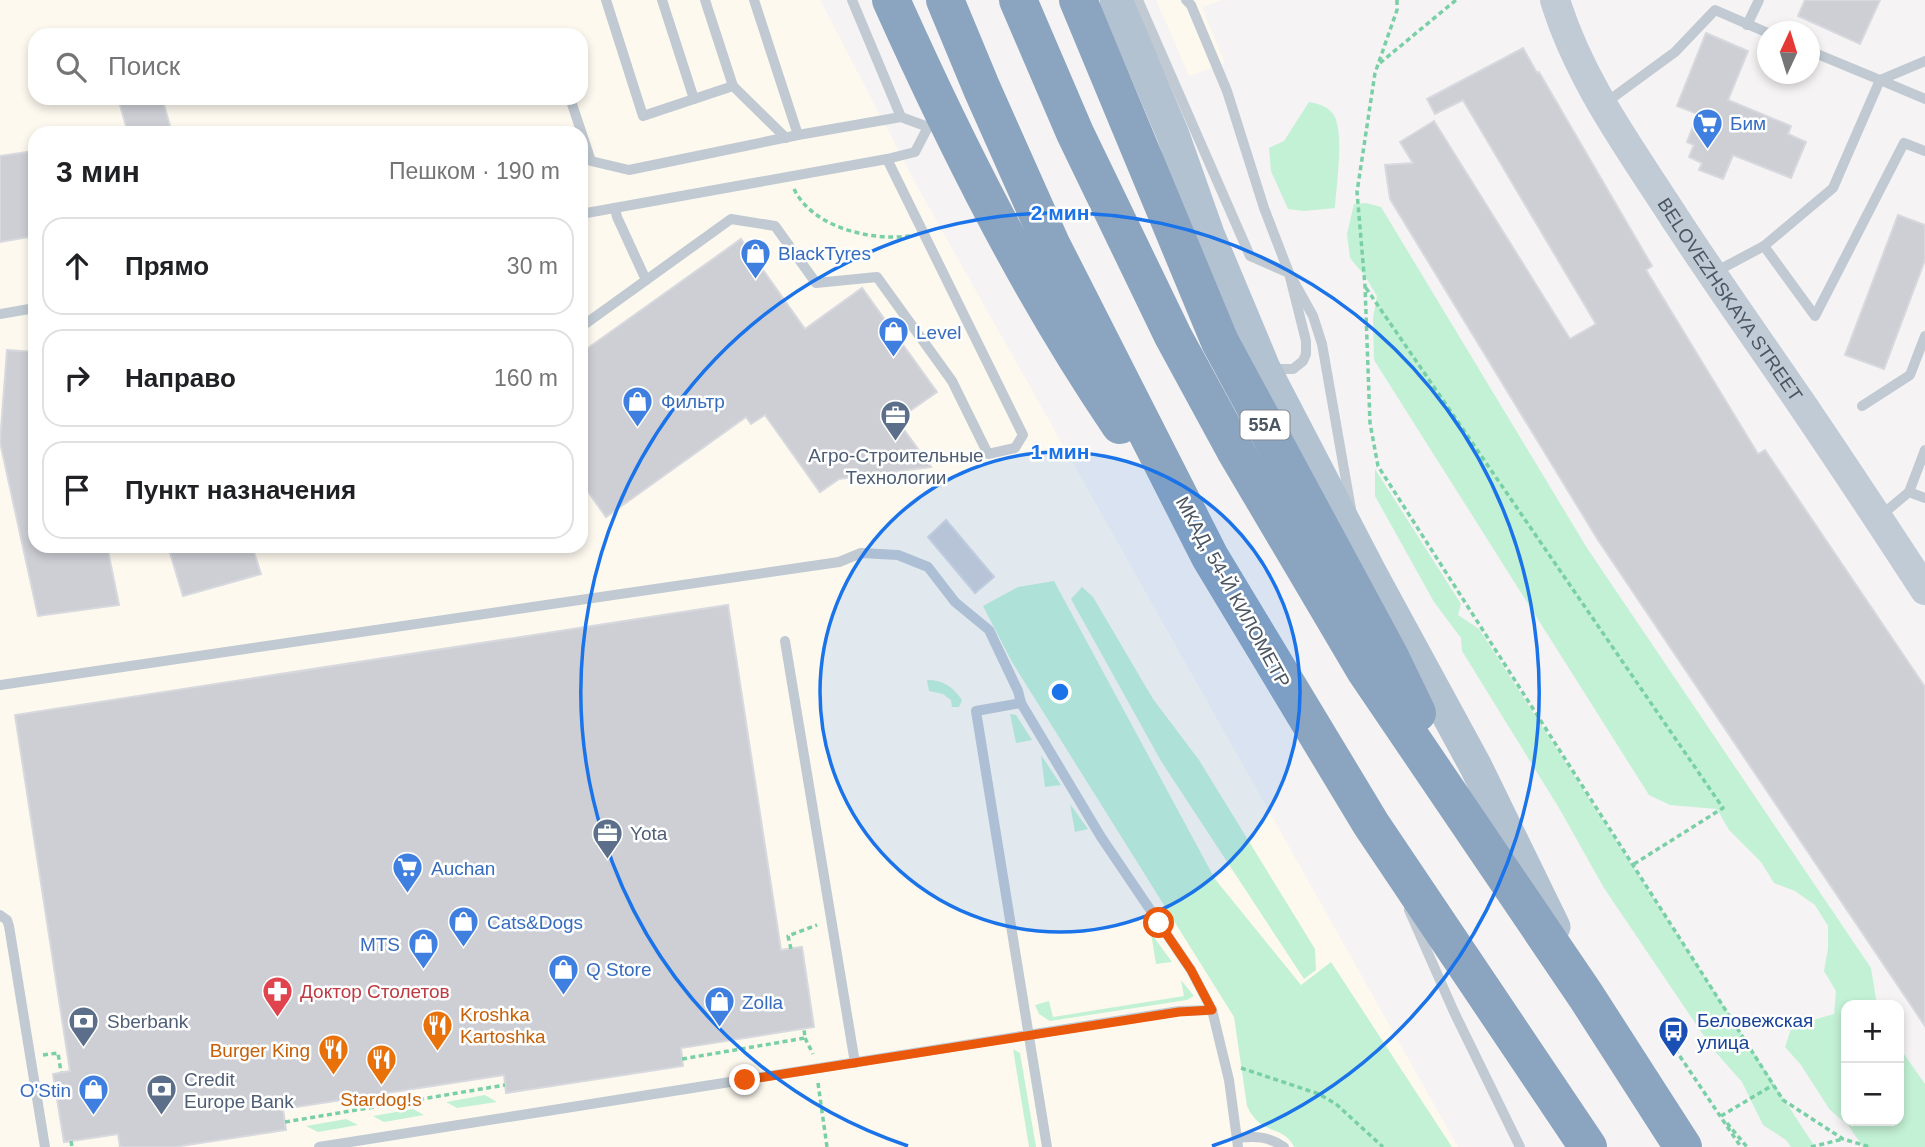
<!DOCTYPE html>
<html lang="ru">
<head>
<meta charset="utf-8">
<style>
  body { margin:0; font-family:Helvetica,sans-serif; background:#f6f6f6; color:#202124 }
  .controls { position:absolute; right:21px; bottom:21px; display:grid; overflow:hidden; border-radius:14px; box-shadow:0 4px 10px #0003 }
  .controls button { width:63px; height:63px; display:grid; place-items:center; padding:0; border:0; border-bottom:2px solid #e0e0e0; background:#fff; color:#202124; font:35px sans-serif }
  .compass { position:absolute; left:1757px; top:21px; width:63px; height:63px; border-radius:50%; background:#fff; box-shadow:0 4px 10px #0003; rotate:4deg }
  .stop { position:absolute; width:21px; height:21px; margin:-16px; border:5px solid #ea580c; border-radius:50%; background:#fff }
  .stop.end { background:#ea580c; border-color:#fff; box-shadow:0 2px 7px #0008 }
  .list { margin:0; padding:0; list-style:none }
  h2 { display:flex; justify-content:space-between; align-items:center; height:91px; margin:0; padding:0 28px; font-size:30px }
  h2 small { font-size:23px; font-weight:400; color:#757577 }
  .list li { display:grid; grid-template-columns:46px 1fr auto; gap:21px; align-items:center; box-sizing:border-box; height:98px; margin:0 14px 14px; padding:0 14px; border:2px solid #e0e0e0; border-radius:21px }
  .list b { display:block; font-size:26px; white-space:nowrap }
  .list em { font-size:23px; font-style:normal; color:#757577 }
  .icon { flex:none; width:38px; height:38px; fill:none; stroke:currentColor; stroke-width:2; stroke-linecap:round; stroke-linejoin:round }
  .map { position:relative; flex:none; width:1925px; height:1147px; overflow:hidden }
  .search { position:absolute; background:#fff; box-shadow:0 4px 10px #0003; left:28px; top:28px; width:560px; height:77px; display:flex; align-items:center; gap:18px; box-sizing:border-box; padding:0 24px; border-radius:21px; color:#757577; font-size:26px }
  .panel { position:absolute; background:#fff; box-shadow:0 4px 10px #0003; left:28px; top:126px; width:560px; height:427px; border-radius:21px }
  .map>svg:first-child { display:block }
  .commercial { fill:#fdf9ef; fill-rule:evenodd }
  .green { fill:#c3f1d5 }
  .building { fill:#cdcfd5; stroke:#d7d9de; stroke-width:2 }
  .lines { fill:none; stroke-linecap:round; stroke-linejoin:round }
  .path { stroke:#7ad0a6; stroke-width:3.5; stroke-dasharray:5 3.5; stroke-linecap:butt }
  .lane { stroke:#c1cad2; stroke-width:10 }
  .secondary { stroke:#c1cbd6; stroke-width:30 }
  .primary { stroke:#b3c2d1; stroke-width:33 }
  .highway { stroke:#8ba5c1; stroke-width:38 }
  .route { stroke:#ea580c; stroke-width:9 }
  .ring { fill:none; stroke:#1a73e8; stroke-width:3.5 }
  .labels { text-anchor:middle; dominant-baseline:central; stroke-width:5; stroke-linejoin:round; paint-order:stroke }
  .shield { fill:#fff; stroke:#808990; stroke-width:2 }
  .shield-label { font-size:18px; font-weight:bold; fill:#4a5661 }
  .shop-label { font-size:19px; fill:#366cbe; stroke:#fff; text-anchor:start }
  .street-label { font-size:19px; fill:#4a5661; stroke:#fff }
  .service-label { font-size:19px; fill:#4e5e75; stroke:#fff; text-anchor:start }
  .health-label { font-size:19px; fill:#be3a42; stroke:#fff; text-anchor:start }
  .food-label { font-size:19px; fill:#c56008; stroke:#fff; text-anchor:start }
  .transit-label { font-size:19px; fill:#164399; stroke:#fff; text-anchor:start }
  .centre { fill:#1a73e8; stroke:#fff; stroke-width:3.5 }
  .ring-label { font-size:21px; text-anchor:middle; font-weight:bold; fill:#1a73e8; stroke:#fff; stroke-width:5; stroke-linejoin:round; paint-order:stroke }
</style>
</head>
<body>
<div class="map">
<svg width="1925" height="1147" viewBox="0 0 1925 1147">
  <rect width="100%" height="100%" fill="#f5f3f3"/>
  <g class="commercial">
    <path d="M0 0H820L917 186 1458 1147H0ZM35 35H581V98H35ZM35 133H581V546H35Z"/>
    <polygon points="1156,0 1222,0 1202,7 1225,63 1189,76"/>
  </g>
  <g class="green">
    <path d="M1309 102C1319 104 1327 106 1333 114 1345 129 1336 188 1335 208L1304 211 1288 209 1271 171 1269 148 1284 141Z"/>
    <polygon points="1366,203 1381,207 1587,548 1871,968 1877,1005 1846,1005 1846,1121 1899,1121 1899,1047 1925,1084 1925,1147 1863,1147 1848,1125 1830,1110 1801,1065 1785,1047 1792,1026 1834,1014 1836,991 1824,971 1828,949 1828,926 1815,905 1795,891 1774,883 1761,862 1729,830 1717,809 1670,805 1649,795 1374,360 1373,318 1377,296 1365,276 1350,258 1347,234 1354,204"/>
    <polygon points="1375,469 1461,604 1458,615 1479,629 1815,1147 1791,1147 1786,1140 1763,1125 1742,1082 1712,1048 1604,888 1559,808 1462,651 1461,638 1434,602 1375,496"/>
    <path d="M1054 581 1215 879 1301 985 1331 962 1452 1147H1294C1283 1124 1261 1137 1247 1106L1234 1017 1012 662 983 606 1018 587Z"/>
    <polygon points="1082,587 1093,597 1153,699 1199,760 1315,949 1316,970 1304,979 1161,761 1071,599"/>
    <path d="M927 680C944 680 953 687 962 700L959 707H952L951 700 943 694 929 691Z"/>
    <polygon points="1010,714 1016,715 1032,740 1016,743"/>
    <polygon points="1041,755 1061,785 1045,787"/>
    <polygon points="1070,804 1088,829 1075,832"/>
    <polygon points="1151,933 1172,962 1156,964"/>
    <polygon points="1181,980 1194,996 1187,1000 1050,1021 1039,1014 1035,1005 1049,1001 1053,1017 1184,996"/>
    <polygon points="1013,1049 1020,1053 1036,1147 1029,1147"/>
    <polygon points="485,1095 497,1102 457,1108 446,1102"/>
    <polygon points="413,1109 424,1115 384,1122 373,1116"/>
    <polygon points="346,1119 358,1125 318,1132 306,1126"/>
  </g>
  <g class="building">
    <polygon points="1805,0 1880,0 1860,44 1798,16"/>
    <polygon points="1706,33 1748,51 1728,100 1791,126 1788,134 1806,142 1791,178 1733,155 1723,179 1699,170 1702,163 1689,157 1694,145 1687,142 1698,114 1677,106"/>
    <polygon points="1523,48 1537,73 1539,72 1652,266 1646,270 1758,454 1765,450 1925,687 1925,1026 1598,540 1390,199 1385,165 1413,163 1400,142 1434,121 1570,339 1596,324 1463,100 1435,114 1427,99"/>
    <polygon points="118,98 162,98 172,133 128,133"/>
    <polygon points="35,151 35,236 0,242 0,156"/>
    <polygon points="1898,215 1925,225 1925,260 1884,369 1845,355"/>
    <polygon points="741,239 805,329 862,288 937,392 897,420 931,467 839,479 820,492 765,415 751,424 746,417 606,517 581,482 581,353"/>
    <polygon points="7,350 35,352 35,546 107,546 119,605 38,616 0,442"/>
    <polygon points="946,520 994,577 975,593 928,537"/>
    <polygon points="168,546 252,546 261,574 183,596"/>
    <polygon points="728,605 781,950 802,947 814,1027 681,1048 683,1066 506,1093 504,1075 283,1109 286,1130 174,1147 120,1147 118,1134 64,1142 53,1074 70,1071 15,715"/>
  </g>
  <g class="lines">
    <g class="path">
      <polyline points="1397,0 1397,10 1375,73 1357,192 1365,286 1370,423 1378,466 1783,1100 1843,1139 1870,1147"/>
      <polyline points="1380,63 1456,0"/>
      <path d="M794 189C813 228 871 241 910 236"/>
      <polyline points="1366,288 1723,808 1634,864"/>
      <polyline points="791,949 788,936 817,925"/>
      <polyline points="805,1038 813,1054"/>
      <polyline points="1675,1049 1741,1147"/>
      <polyline points="43,1055 58,1053 61,1072"/>
      <polyline points="682,1059 805,1038 804,1029"/>
      <polyline points="1241,1068 1319,1094 1336,1104 1383,1147"/>
      <polyline points="818,1083 827,1147"/>
      <polyline points="1721,1116 1773,1085"/>
      <polyline points="285,1122 505,1085"/>
      <polyline points="1727,1123 1747,1147"/>
      <polyline points="71,1141 72,1147"/>
      <polyline points="1811,1147 1843,1139"/>
    </g>
    <g class="lane">
      <polyline points="606,0 643,116 733,86"/>
      <polyline points="662,0 694,99"/>
      <polyline points="705,0 733,86 786,138"/>
      <polyline points="754,0 798,135"/>
      <polyline points="852,0 901,117"/>
      <polyline points="1138,0 1250,256 1289,273 1313,316 1322,344 1351,509"/>
      <polyline points="1186,0 1191,5 1227,91 1264,208 1289,273 1306,341 1306,354 1303,361 1293,369 1272,369"/>
      <polyline points="1747,25 1759,0"/>
      <polyline points="1810,51 1880,80 1925,61"/>
      <polyline points="570,98 591,161 629,170 798,135 901,117 928,127"/>
      <polyline points="1604,104 1675,52 1715,10 1768,33"/>
      <polyline points="615,208 617,217 646,280"/>
      <polyline points="581,214 887,159 915,152 928,127 933,125"/>
      <polyline points="1764,246 1815,316 1904,143 1925,151"/>
      <polyline points="1715,272 1764,246 1833,188 1880,80 1925,99"/>
      <polyline points="0,314 35,308"/>
      <polyline points="581,327 731,219 775,226 816,283 877,277 952,381 988,454 1015,448 1023,435 887,159"/>
      <polyline points="1862,406 1910,375 1925,336"/>
      <polyline points="1909,492 1925,498"/>
      <polyline points="1878,518 1909,492 1925,450"/>
      <polyline points="785,641 855,1063"/>
      <polyline points="0,685 839,562 861,553 898,555 928,567 955,602 989,630 1018,691 1021,703 1101,837 1191,970 1212,1010 1229,1080 1238,1147"/>
      <polyline points="1021,703 976,711 1047,1147"/>
      <polyline points="1409,910 1454,1012 1520,1147"/>
      <polyline points="0,915 7,920 9,926 45,1147"/>
      <path d="M1237 1138C1256 1136 1268 1136 1284 1147"/>
      <polyline points="319,1147 1179,1011 1212,1010"/>
    </g>
    <path class="secondary" id="s1" d="M1555 0C1580 82 1632 151 1678 223 1718 284 1760 343 1801 403 1843 465 1884 527 1925 590"/>
    <polyline class="primary" points="1116,0 1173,135 1208,234 1264,368 1370,572 1476,767 1554,927"/>
    <g class="highway">
      <path d="M891 0C957 147 1029 291 1120 425"/>
      <polyline points="945,0 982,89 1051,244 1210,557 1371,824 1588,1147"/>
      <polyline points="1018,0 1075,133 1173,336 1235,450 1365,670 1586,996 1683,1147"/>
      <polyline points="1078,0 1220,342 1389,655 1417,713"/>
    </g>
  </g>
  <g class="lines">
    <polyline class="route" points="745,1080 1179,1012 1212,1010 1191,970 1159,923"/>
  </g>
  <circle cx="1060" cy="692" r="240" fill="#1a73e8" fill-opacity=".12"/>
  <g class="ring">
    <circle cx="1060" cy="692" r="240"/>
    <path d="M908 1146A479 479 0 1 1 1212 1146"/>
  </g>
  <defs>
    <symbol id="supermarket-pin" viewBox="-11 -11 22 30"><path d="M0 17L-7.5 6A9.5 9.5 0 1 1 7.5 6Z" fill="#3f7fe0" stroke="#fff"/><path d="M-6-5.5h2.5l.6 2H6L4.5 2H-2.5L-4.4-4H-6ZM-1.5 3.2a1.3 1.3 0 1 0 .1 0ZM3 3.2a1.3 1.3 0 1 0 .1 0Z" fill="#fff"/></symbol>
    <symbol id="shop-pin" viewBox="-11 -11 22 30"><path d="M0 17L-7.5 6A9.5 9.5 0 1 1 7.5 6Z" fill="#3f7fe0" stroke="#fff"/><path d="M-5-2.5h2.3a2.7 3.5 0 0 1 5.4 0H5L5.5 6h-11ZM-1.5-2.5h3a1.5 2.3 0 0 0-3 0Z" fill="#fff"/></symbol>
    <symbol id="office-pin" viewBox="-11 -11 22 30"><path d="M0 17L-7.5 6A9.5 9.5 0 1 1 7.5 6Z" fill="#5c6f8a" stroke="#fff"/><path d="M-6-3h4V-5.5h4V-3h4V5H-6ZM-1-4.5V-3h2v-1.5ZM-6 0V1H6V0Z" fill="#fff"/></symbol>
    <symbol id="pharmacy-pin" viewBox="-11 -11 22 30"><path d="M0 17L-7.5 6A9.5 9.5 0 1 1 7.5 6Z" fill="#e0444e" stroke="#fff"/><path d="M-2-6h4v4h4v4h-4v4h-4v-4h-4v-4h4Z" fill="#fff"/></symbol>
    <symbol id="bank-pin" viewBox="-11 -11 22 30"><path d="M0 17L-7.5 6A9.5 9.5 0 1 1 7.5 6Z" fill="#5c6f8a" stroke="#fff"/><path d="M-6-4H6V4H-6ZM0-2.3a2.3 2.3 0 1 0 0 4.6a2.3 2.3 0 1 0 0-4.6Z" fill="#fff"/></symbol>
    <symbol id="restaurant-pin" viewBox="-11 -11 22 30"><path d="M0 17L-7.5 6A9.5 9.5 0 1 1 7.5 6Z" fill="#e8710a" stroke="#fff"/><path d="M-5-6h1v4h1v-4h1v4h1v-4h1v5L-1.5 .5V6h-2V.5L-5-1ZM5-6V6H3V1.5H1.5Q1.5-4 5-6Z" fill="#fff"/></symbol>
    <symbol id="bus-pin" viewBox="-11 -11 22 30"><path d="M0 17L-7.5 6A9.5 9.5 0 1 1 7.5 6Z" fill="#1a4fb4" stroke="#fff"/><path d="M-5-6H5V4H4V6H2V4H-2V6H-4V4H-5ZM-3.5-4V0h7V-4ZM-3.5 1.2v1.5H-2V1.2ZM2 1.2v1.5H3.5V1.2Z" fill="#fff"/></symbol>
  </defs>
  <g fill-rule="evenodd">
    <use href="#supermarket-pin" x="1690" y="106" width="35" height="47"/>
    <use href="#shop-pin" x="738" y="236" width="35" height="47"/>
    <use href="#shop-pin" x="876" y="314" width="35" height="47"/>
    <use href="#shop-pin" x="620" y="384" width="35" height="47"/>
    <use href="#office-pin" x="878" y="398" width="35" height="47"/>
    <use href="#office-pin" x="590" y="816" width="35" height="47"/>
    <use href="#supermarket-pin" x="390" y="850" width="35" height="47"/>
    <use href="#shop-pin" x="446" y="904" width="35" height="47"/>
    <use href="#shop-pin" x="406" y="926" width="35" height="47"/>
    <use href="#shop-pin" x="546" y="952" width="35" height="47"/>
    <use href="#pharmacy-pin" x="260" y="974" width="35" height="47"/>
    <use href="#shop-pin" x="702" y="984" width="35" height="47"/>
    <use href="#bank-pin" x="66" y="1004" width="35" height="47"/>
    <use href="#restaurant-pin" x="420" y="1008" width="35" height="47"/>
    <use href="#bus-pin" x="1656" y="1014" width="35" height="47"/>
    <use href="#restaurant-pin" x="316" y="1032" width="35" height="47"/>
    <use href="#restaurant-pin" x="364" y="1042" width="35" height="47"/>
    <use href="#shop-pin" x="76" y="1072" width="35" height="47"/>
    <use href="#bank-pin" x="144" y="1072" width="35" height="47"/>
  </g>
  <g class="labels">
    <rect class="shield" x="1240.5" y="410.5" width="49" height="29" rx="5"/>
    <g class="shield-label">
      <text x="1265" y="425">55А</text>
    </g>
    <g class="shop-label">
      <text x="1730" y="123">Бим</text>
      <text x="778" y="253">BlackTyres</text>
      <text x="916" y="332">Level</text>
      <text x="661" y="401">Фильтр</text>
      <text x="431" y="868">Auchan</text>
      <text x="487" y="922">Cats&amp;Dogs</text>
      <text x="400" y="944" text-anchor="end">MTS</text>
      <text x="586" y="969">Q Store</text>
      <text x="742" y="1002">Zolla</text>
      <text x="71" y="1090" text-anchor="end">O'Stin</text>
    </g>
    <g class="street-label">
      <text stroke="none"><textPath href="#s1" startOffset="348">BELOVEZHSKAYA STREET</textPath></text>
      <text transform="translate(1233 592) rotate(61)">МКАД, 54-Й КИЛОМЕТР</text>
    </g>
    <g class="service-label">
      <text x="896" y="455" text-anchor="middle">Агро-Строительные<tspan x="896" dy="22">Технологии</tspan></text>
      <text x="630" y="833">Yota</text>
      <text x="107" y="1021">Sberbank</text>
      <text x="184" y="1079">Credit<tspan x="184" dy="22">Europe Bank</tspan></text>
    </g>
    <g class="health-label">
      <text x="300" y="991">Доктор Столетов</text>
    </g>
    <g class="food-label">
      <text x="460" y="1014">Kroshka<tspan x="460" dy="22">Kartoshka</tspan></text>
      <text x="310" y="1050" text-anchor="end">Burger King</text>
      <text x="381" y="1099" text-anchor="middle">Stardog!s</text>
    </g>
    <g class="transit-label">
      <text x="1697" y="1020">Беловежская<tspan x="1697" dy="22">улица</tspan></text>
    </g>
  </g>
  <circle cx="1060" cy="692" r="10" class="centre"/>
  <g class="ring-label">
    <text x="1060" y="220">2 мин</text>
    <text x="1060" y="459">1 мин</text>
  </g>
</svg>
<div class="controls">
<button>+</button>
<button>−</button>
</div>
<svg class="compass" viewBox="-18 -18 36 36"><path d="M0-13l5 13h-10z" fill="#e53935"/><path d="M0 13l5-13h-10z" fill="#757577"/></svg>
<div class="stop" style="left:1159px;top:923px"></div>
<div class="stop end" style="left:745px;top:1080px"></div>
<div class="search"><svg class="icon" aria-label="search" viewBox="0 0 24 24"><circle cx="10" cy="10" r="6"/><path d="M15 15l6 6"/></svg>Поиск</div>
<section class="panel">
<h2>3 мин<small>Пешком · 190 m</small></h2>
<ul class="list">
<li><svg class="icon" aria-label="ahead" viewBox="0 0 24 24"><path d="M12 20V5M6 11l6-6 6 6"/></svg><div><b>Прямо</b></div><em>30 m</em></li>
<li><svg class="icon" aria-label="right" viewBox="0 0 24 24"><path d="M7 20v-9h11M14 6l5 5-5 5"/></svg><div><b>Направо</b></div><em>160 m</em></li>
<li><svg class="icon" aria-label="arrive" viewBox="0 0 24 24"><path d="M6 21V4h12l-3 4 3 4H6"/></svg><div><b>Пункт назначения</b></div></li>
</ul>
</section>
</div>
</body>
</html>
